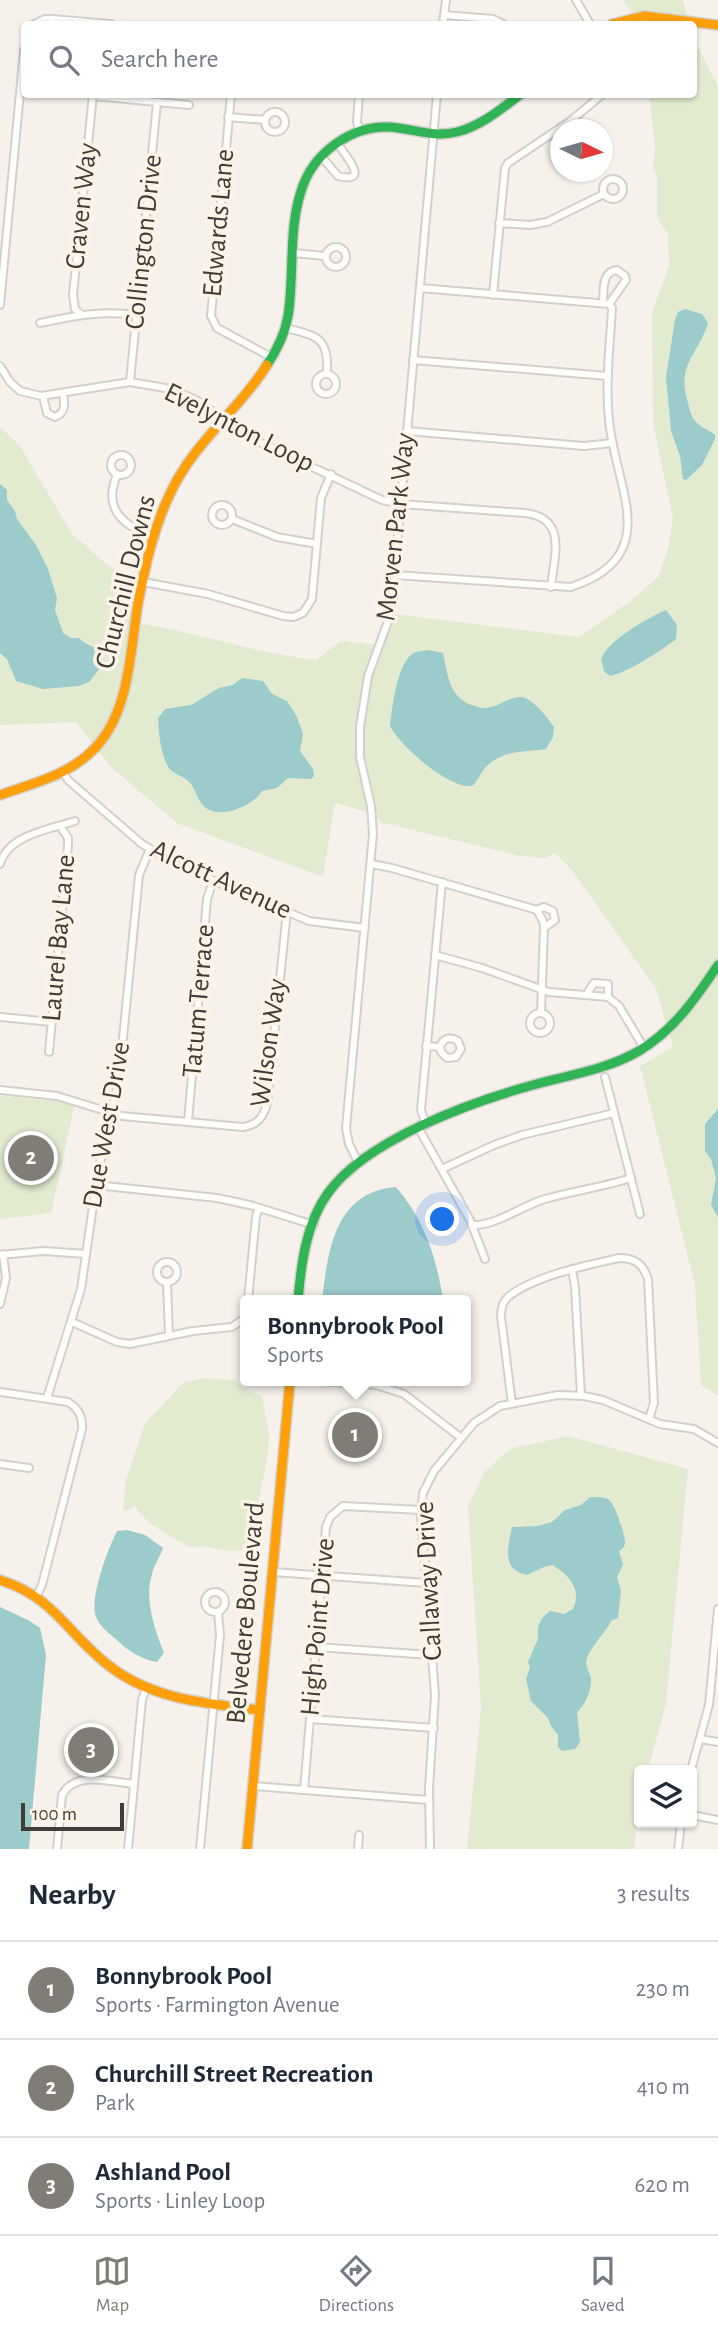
<!DOCTYPE html>
<html lang="en">
<head>
<meta charset="utf-8">
<style>
  body { margin:0; font-family:"Alegreya Sans",sans-serif; background:#f2f2f3; color:#1f2937 }
  .controls { position:absolute; right:21px; bottom:21px; display:grid; overflow:hidden; border-radius:7px; box-shadow:0 2px 5px #0004 }
  .controls button { width:63px; height:63px; display:grid; place-items:center; padding:0; border:0; border-bottom:2px solid #e0e1e3; background:#fff; color:#1f2937; font:35px sans-serif }
  .compass { position:absolute; left:550px; top:119px; width:63px; height:63px; border-radius:50%; background:#fff; box-shadow:0 2px 5px #0004; rotate:95deg }
  .scale { position:absolute; left:21px; bottom:18px; width:103px; box-sizing:border-box; padding-left:7px; border:4px solid #403c37; border-top:0; font-size:19px; line-height:24px; white-space:nowrap; color:#403c37; -webkit-text-stroke:5px #fbf3e6; paint-order:stroke }
  .you { position:absolute; left:443px; top:1220px; width:24px; height:24px; margin:-18px; border:5px solid #fff; border-radius:50%; background:#1a73e8; box-shadow:0 0 0 10px #1a73e833 }
  .badge { display:grid; place-items:center; width:46px; height:46px; border-radius:50%; background:#807c76; color:#fff; font-size:23px; font-weight:700 }
  .pin { position:absolute; translate:-50% -50%; border:4px solid #fff; box-shadow:0 2px 7px #0006 }
  .popup { position:absolute; left:240px; top:1295px; width:231px; height:91px; box-sizing:border-box; display:grid; place-content:center; border-radius:7px; background:#fff; filter:drop-shadow(0 2px 5px #0005); font-size:23px; white-space:nowrap; color:#747a83 }
  .popup b { font-size:26px; color:#1f2937 }
  .popup::after { content:''; position:absolute; left:50%; top:100%; margin-left:-14px; border:14px solid transparent; border-top-color:#fff }
  .list { margin:0; padding:0; list-style:none }
  h2 { display:flex; justify-content:space-between; align-items:center; height:91px; margin:0; padding:0 28px; font-size:30px }
  h2 small { font-size:23px; font-weight:400; color:#747a83 }
  .list li { display:grid; grid-template-columns:46px 1fr auto; gap:21px; align-items:center; box-sizing:border-box; height:98px; padding:0 28px; border-top:2px solid #e0e1e3 }
  .list b { display:block; font-size:26px; white-space:nowrap }
  .list p { margin:0; font-size:23px; white-space:nowrap; color:#747a83 }
  .list em { font-size:23px; font-style:normal; color:#747a83 }
  .icon { flex:none; width:38px; height:38px; fill:none; stroke:currentColor; stroke-width:2; stroke-linecap:round; stroke-linejoin:round }
  .map { position:relative; flex:none; width:718px; height:1849px; overflow:hidden }
  .search { position:absolute; background:#fff; box-shadow:0 2px 5px #0004; left:21px; right:21px; top:21px; height:77px; display:flex; align-items:center; gap:18px; box-sizing:border-box; padding:0 24px; border-radius:7px; color:#747a83; font-size:26px }
  .sheet { height:385px; background:#fff }
  nav { display:flex; justify-content:space-around; align-items:center; box-sizing:border-box; height:98px; border-top:2px solid #e0e1e3; background:#fff; font-size:19px; color:#747a83 }
  nav a { display:grid; justify-items:center; gap:4px }
  nav .on { color:#807c76 }
  .map>svg:first-child { display:block }
  .green { fill:#e2ead0 }
  .water { fill:#9ccbcc }
  .lines { fill:none; stroke-linecap:round; stroke-linejoin:round }
  .street-casing { stroke:#d3d0cb; stroke-width:10 }
  .fast-casing { stroke:#d3d0cb; stroke-width:12 }
  .slow-casing { stroke:#d3d0cb; stroke-width:12 }
  .street { stroke:#fefdfc; stroke-width:6 }
  .fast { stroke:#30b455; stroke-width:9 }
  .slow { stroke:#ff9f0a; stroke-width:9 }
  .labels { text-anchor:middle; dominant-baseline:central; stroke-width:7; stroke-linejoin:round; paint-order:stroke }
  .street-label { font-size:28px; fill:#403c37; stroke:#fbf3e6 }
</style>
</head>
<body>
<div class="map">
<svg width="718" height="1849" viewBox="0 0 718 1849">
  <rect width="100%" height="100%" fill="#f6f2eb"/>
  <g class="green">
    <polygon points="623,0 683,0 689,24 641,24"/>
    <path d="M694 39 718 86V1396L701 1385 695 1286 640 1066 673 1047 656 989 572 870 555 853 545 858 520 856 392 825 381 822 371 813 335 803 323 877 177 823 111 767 76 722 0 725V427L20 446 72 534 110 567 135 581 131 622C194 631 253 653 316 660L340 641 383 645 394 614 579 637 628 603 659 576 668 548 673 519 653 423 652 312 669 266 668 234 657 218V177L653 167 655 146 649 95 694 94Z"/>
    <polygon points="0,1096 75,1103 51,1213 0,1219"/>
    <path d="M204 1378 235 1380 248 1391 262 1396 269 1435 268 1455 249 1547C236 1555 220 1549 206 1547 200 1546 195 1548 191 1547 176 1542 139 1519 135 1505L127 1511 123 1510 126 1479 145 1423 184 1382Z"/>
    <polygon points="568,1436 688,1469 666,1704 648,1770 639,1770 639,1810 634,1849 467,1849 481,1708 468,1506 484,1473 509,1449"/>
  </g>
  <g class="water">
    <path d="M685 309 702 314 708 323C698 356 676 363 688 403 690 411 691 417 697 423 702 428 709 430 715 435V439L702 465 686 480 683 479 680 456 671 431 666 377 675 320 678 312Z"/>
    <path d="M0 484 7 490V500L15 511 17 519 36 545 48 569 57 598 55 610 63 633 71 638H79C86 646 95 646 102 652L101 667 89 682 79 686 43 689 16 681 7 659 0 653Z"/>
    <path d="M666 610 677 625 676 639C661 651 628 672 610 676L604 671 601 659C608 640 648 618 666 610Z"/>
    <path d="M428 650 443 653C448 676 449 699 475 706 480 708 485 709 491 707 502 705 511 696 522 697 533 699 548 718 554 727L553 737 546 749C523 753 504 749 486 767 480 773 478 781 472 786 449 789 400 746 390 726 392 708 397 665 412 654 416 651 422 651 428 650Z"/>
    <path d="M242 678 263 681 272 694 287 701 296 715 303 734 300 751 313 769 314 776 311 779 288 778 277 788 262 791C252 807 216 822 202 804 196 797 195 786 188 781 181 774 172 775 167 765 160 750 159 734 158 718L165 709 191 705 219 688 233 685Z"/>
    <polygon points="718,1109 718,1217 711,1205 716,1178 711,1159 705,1151 705,1124"/>
    <path d="M396 1187C424 1219 437 1259 443 1300H322C328 1249 335 1192 396 1187Z"/>
    <path d="M590 1497C595 1497 603 1497 608 1499 615 1503 624 1533 625 1541 625 1547 623 1548 619 1551L623 1564 617 1577 621 1591 618 1618 612 1620C606 1632 588 1649 586 1662 586 1668 590 1673 591 1678 592 1689 585 1706 577 1712L580 1742 575 1749 562 1751 558 1747V1735L551 1726 548 1718 531 1701 526 1679 530 1667 528 1662 538 1639V1627L542 1618 550 1611 564 1614 573 1609C582 1590 570 1575 552 1565L544 1567 527 1575C501 1570 508 1547 512 1527L538 1526 552 1522 565 1510 581 1505Z"/>
    <path d="M127 1530 145 1535 163 1548C160 1557 154 1565 152 1574 144 1599 155 1630 164 1653L157 1662C143 1660 128 1651 118 1641 110 1634 100 1627 96 1617 89 1598 108 1549 117 1531Z"/>
    <polygon points="0,1607 28,1620 40,1628 46,1655 29,1849 0,1849"/>
  </g>
  <g class="lines">
    <defs>
      <g id="street">
        <polyline points="576,0 590,24"/>
        <polyline points="444,15 493,19 503,24"/>
        <polyline points="34,24 45,19 52,19 111,24"/>
        <polyline points="443,24 446,0"/>
        <polyline points="231,94 211,316 217,328 273,358"/>
        <polyline points="359,94 357,122 360,132"/>
        <polyline points="93,96 189,105"/>
        <circle cx="275" cy="122" r="10"/>
        <polyline points="228,117 265,120"/>
        <path d="M321 156 338 176C374 185 341 150 337 143"/>
        <circle cx="613" cy="189" r="10"/>
        <polyline points="499,223 530,225 547,222 604,194"/>
        <circle cx="336" cy="257" r="10"/>
        <polyline points="294,253 325,256"/>
        <polyline points="493,295 505,168 508,163 569,122 603,94"/>
        <path d="M603 303C604 290 601 272 617 270L625 276 626 280 609 304"/>
        <polyline points="0,305 24,50"/>
        <polyline points="81,314 75,309 73,295 93,94"/>
        <path d="M40 323C73 316 104 310 137 315"/>
        <path d="M286 328C317 336 329 337 327 373"/>
        <polyline points="413,360 608,376"/>
        <path d="M0 366 10 382 20 391 41 396 130 382 171 389 196 400 255 440 382 500 401 504 525 513C568 518 554 556 551 587"/>
        <circle cx="326" cy="384" r="10"/>
        <polyline points="130,382 157,102"/>
        <path d="M43 396 47 413 55 417C67 412 64 403 63 393"/>
        <polyline points="407,431 584,446 612,443"/>
        <circle cx="121" cy="465" r="10"/>
        <path d="M117 475C102 510 124 526 155 538"/>
        <circle cx="222" cy="515" r="10"/>
        <polyline points="232,519 277,537 317,544"/>
        <path d="M395 575 571 587C665 556 615 488 609 420 605 383 610 345 612 308L609 304 420 288"/>
        <polyline points="143,582 208,594 283,616 293,617 303,613 312,599 321,498 331,474"/>
        <polyline points="62,772 69,781 142,844 179,866 309,921 365,928"/>
        <path d="M0 864C8 835 50 829 75 821"/>
        <polyline points="371,864 392,868 537,910 543,921 544,927 541,1013"/>
        <polyline points="536,910 544,907 553,911 555,920 544,928"/>
        <polyline points="435,955 482,968 549,992 608,997 619,1006 644,1048"/>
        <polyline points="586,995 594,983 608,984 608,997"/>
        <circle cx="540" cy="1023" r="10"/>
        <polyline points="0,1017 52,1022"/>
        <path d="M426 1046 440 1047C443 1038 450 1036 458 1041L461 1049 456 1057 447 1058 441 1052 440 1047"/>
        <polyline points="49,1052 68,845 68,838 60,826"/>
        <polyline points="605,1077 640,1214"/>
        <path d="M0 1090 57 1096 122 1116 243 1127C257 1125 263 1118 267 1104L287 911"/>
        <polyline points="188,1122 207,899 213,881"/>
        <polyline points="426,1125 421,1110 442,882"/>
        <polyline points="419,1129 470,1220 485,1259"/>
        <polyline points="358,1162 349,1144 346,1128 373,834 371,806 360,757 360,727 368,676 391,613 437,94"/>
        <polyline points="442,1169 494,1145 522,1135 614,1113"/>
        <polyline points="96,1185 217,1198 250,1205 314,1225"/>
        <path d="M472 1225C496 1226 521 1206 545 1199 573 1191 603 1187 631 1178"/>
        <polyline points="0,1255 43,1251 86,1254"/>
        <circle cx="167" cy="1272" r="10"/>
        <polyline points="572,1269 575,1287 581,1395"/>
        <polyline points="167,1283 169,1336"/>
        <polyline points="248,1300 256,1216 259,1208"/>
        <polyline points="0,1304 6,1278 3,1254"/>
        <polyline points="72,1322 117,1342 130,1344 193,1331 232,1327 245,1318"/>
        <polyline points="322,1381 376,1385 404,1394 460,1437"/>
        <path d="M0 1392 68 1402C78 1408 83 1417 82 1429L42 1585 37 1595"/>
        <polyline points="47,1398 81,1289 98,1172 119,1079 139,875 150,849"/>
        <path d="M512 1404 501 1317C501 1309 502 1302 508 1297 533 1276 588 1265 619 1258 635 1258 643 1264 648 1279L654 1403 649 1419"/>
        <polyline points="0,1464 29,1468"/>
        <polyline points="273,1572 426,1583"/>
        <circle cx="215" cy="1602" r="10"/>
        <polyline points="316,1647 432,1655"/>
        <polyline points="310,1719 434,1728"/>
        <polyline points="700,1739 718,1742"/>
        <polyline points="691,1770 709,1705 718,1609"/>
        <polyline points="253,1786 428,1800"/>
        <polyline points="304,1790 326,1527 330,1517 343,1506 421,1510"/>
        <polyline points="692,1815 718,1820"/>
        <path d="M57 1849 62 1795C75 1770 111 1782 134 1784"/>
        <polyline points="128,1849 142,1700 146,1688"/>
        <polyline points="200,1849 220,1635 218,1612"/>
        <polyline points="358,1849 359,1835"/>
        <polyline points="430,1849 429,1788 435,1695 421,1515 423,1493 434,1471 474,1423 500,1406 558,1395 584,1396 603,1400 660,1424 694,1429 718,1443"/>
        <polyline points="678,1849 681,1823"/>
      </g>
      <g id="fast">
        <path d="M267 365C277 350 285 334 288 316 295 273 287 225 304 183 317 151 352 126 388 127 411 128 433 138 457 132 481 126 501 109 521 94"/>
        <path d="M298 1300C301 1265 306 1223 328 1193 366 1140 471 1102 533 1085 569 1075 606 1070 639 1051 674 1030 696 998 718 965"/>
      </g>
      <g id="slow">
        <polyline points="612,24 644,16 718,25"/>
        <path d="M0 795C31 784 66 776 91 752 130 716 130 652 138 603 145 567 153 530 169 496 193 442 237 413 267 365"/>
        <path d="M0 1580C57 1598 68 1636 112 1668 155 1700 209 1704 260 1710"/>
        <polyline points="247,1849 290,1381"/>
      </g>
    </defs>
    <use href="#street" class="street-casing"/>
    <use href="#fast" class="fast-casing"/>
    <use href="#slow" class="slow-casing"/>
    <use href="#street" class="street"/>
    <use href="#fast" class="fast"/>
    <use href="#slow" class="slow"/>
  </g>
  <g class="labels">
    <g class="street-label">
      <text transform="translate(82 206) rotate(-84)">Craven Way</text>
      <text transform="translate(219 223) rotate(-85)">Edwards Lane</text>
      <text transform="translate(144 242) rotate(-84)">Collington Drive</text>
      <text transform="translate(239 428) rotate(27)">Evelynton Loop</text>
      <text transform="translate(396 527) rotate(-84)">Morven Park Way</text>
      <text transform="translate(126 582) rotate(-76)">Churchill Downs</text>
      <text transform="translate(221 880) rotate(25)">Alcott Avenue</text>
      <text transform="translate(59 938) rotate(-85)">Laurel Bay Lane</text>
      <text transform="translate(199 1001) rotate(-85)">Tatum Terrace</text>
      <text transform="translate(269 1043) rotate(-82)">Wilson Way</text>
      <text transform="translate(107 1125) rotate(-80)">Due West Drive</text>
      <text transform="translate(429 1581) rotate(-93)">Callaway Drive</text>
      <text transform="translate(246 1613) rotate(-85)">Belvedere Boulevard</text>
      <text transform="translate(318 1627) rotate(-85)">High Point Drive</text>
    </g>
  </g>
</svg>
<div class="controls">
<button><svg class="icon" aria-label="layers" viewBox="0 0 24 24"><path d="M12 4l9 5-9 5-9-5zM3 14l9 5 9-5"/></svg></button>
</div>
<svg class="compass" viewBox="-18 -18 36 36"><path d="M0-13l5 13h-10z" fill="#e53935"/><path d="M0 13l5-13h-10z" fill="#747a83"/></svg>
<div class="scale">100 m</div>
<div class="you"></div>
<div class="pin badge" style="left:355px;top:1435px">1</div>
<div class="popup"><b>Bonnybrook Pool</b>Sports</div>
<div class="pin badge" style="left:31px;top:1158px">2</div>
<div class="pin badge" style="left:91px;top:1750px">3</div>
<div class="search"><svg class="icon" aria-label="search" viewBox="0 0 24 24"><circle cx="10" cy="10" r="6"/><path d="M15 15l6 6"/></svg>Search here</div>
</div>
<section class="sheet">
<h2>Nearby<small>3 results</small></h2>
<ul class="list">
<li><span class="badge">1</span><div><b>Bonnybrook Pool</b><p>Sports · Farmington Avenue</p></div><em>230 m</em></li>
<li><span class="badge">2</span><div><b>Churchill Street Recreation</b><p>Park</p></div><em>410 m</em></li>
<li><span class="badge">3</span><div><b>Ashland Pool</b><p>Sports · Linley Loop</p></div><em>620 m</em></li>
</ul>
</section>
<nav>
<a class="on"><svg class="icon" aria-label="map" viewBox="0 0 24 24"><path d="M3 6l6-2 6 2 6-2v14l-6 2-6-2-6 2zM9 4v14M15 6v14"/></svg>Map</a>
<a><svg class="icon" aria-label="directions" viewBox="0 0 24 24"><path d="M12 3l9 9-9 9-9-9zM9 14v-3h6M13 9l2 2-2 2"/></svg>Directions</a>
<a><svg class="icon" aria-label="saved" viewBox="0 0 24 24"><path d="M7 4h10v16l-5-4-5 4z"/></svg>Saved</a>
</nav>
</body>
</html>
